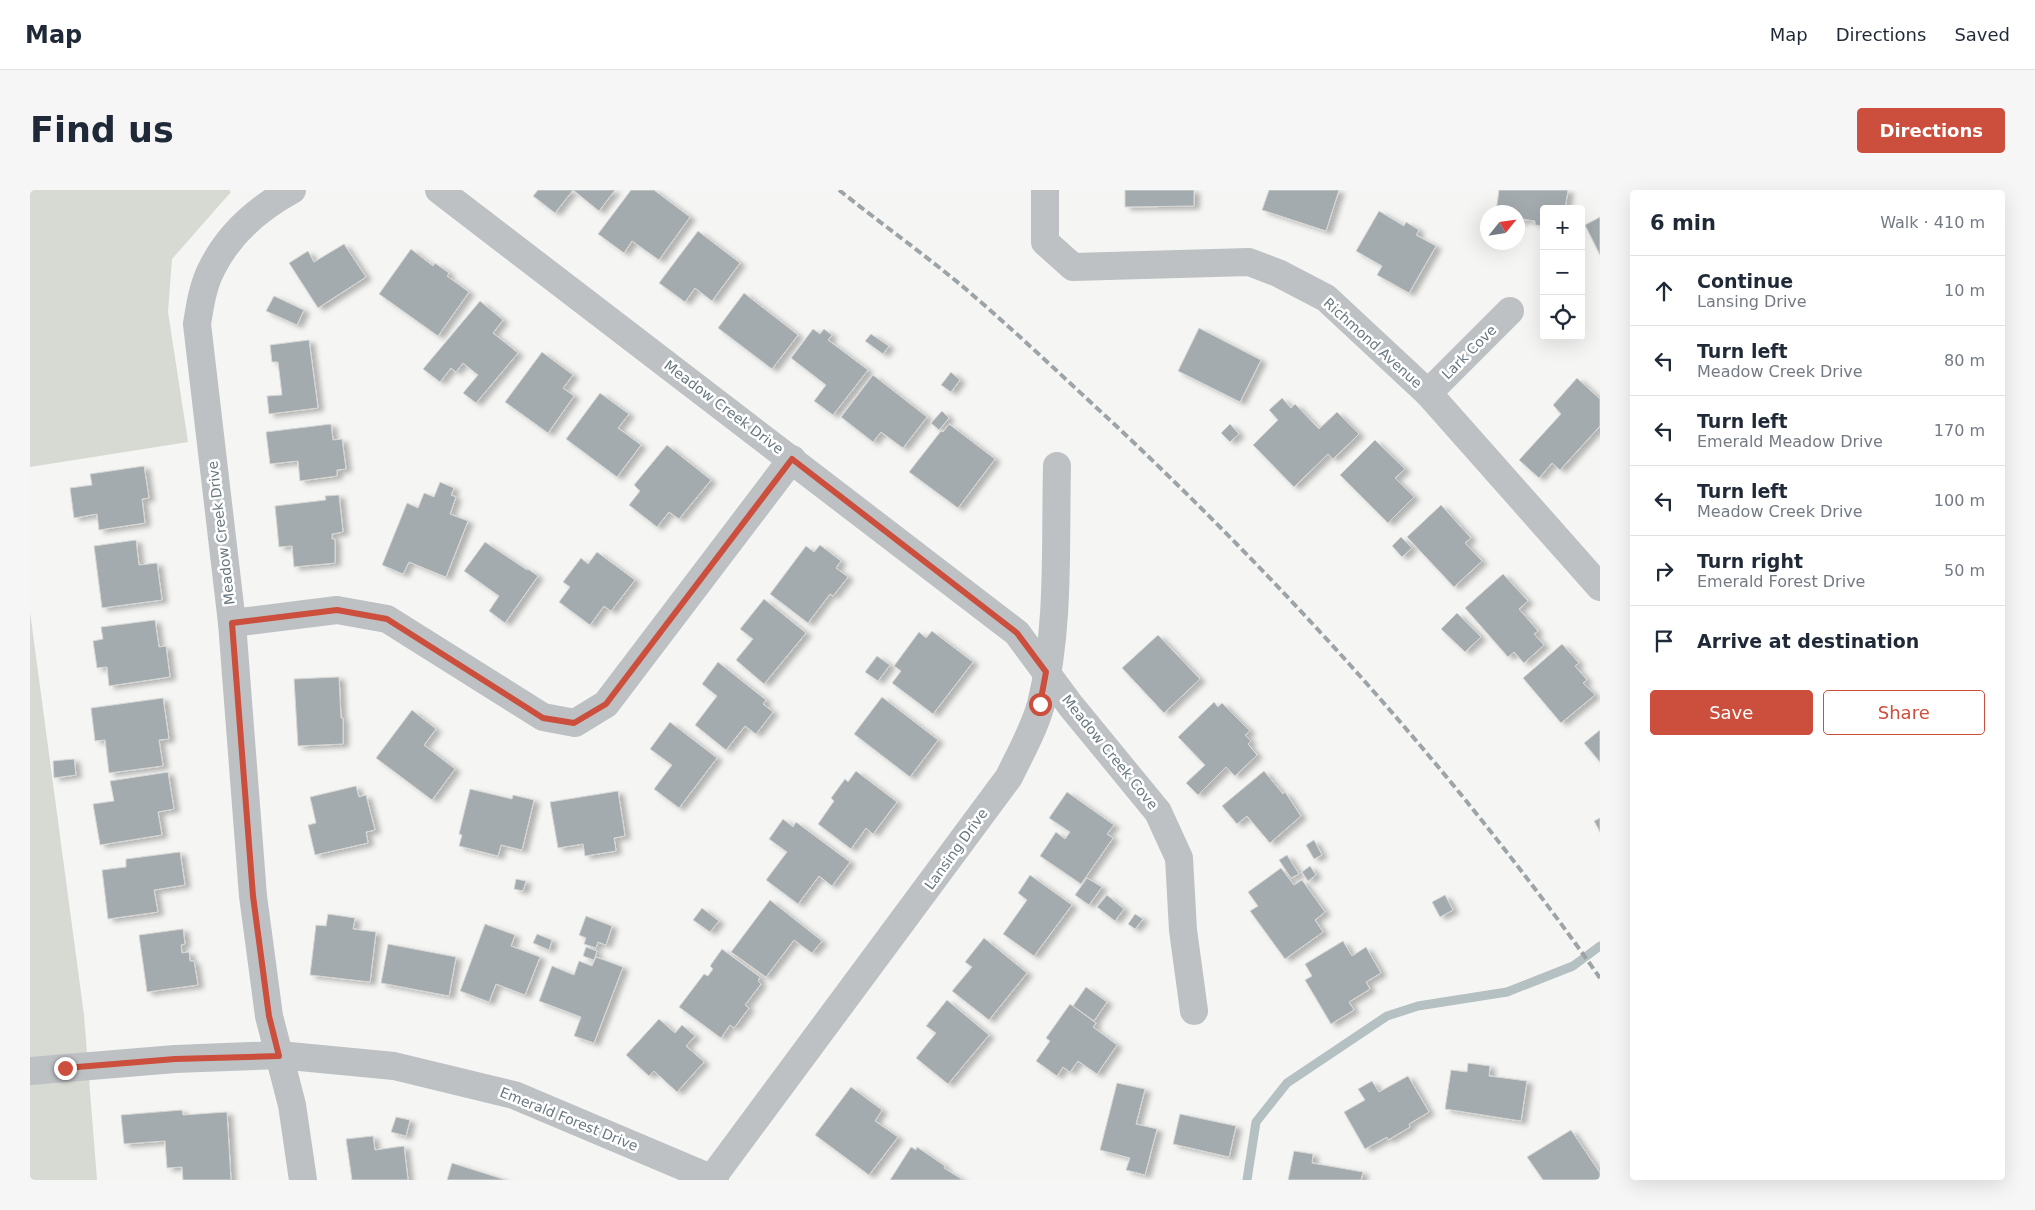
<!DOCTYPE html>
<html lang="en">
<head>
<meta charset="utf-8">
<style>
  body { margin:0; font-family:"DejaVu Sans",sans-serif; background:#f6f6f7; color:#1f2937 }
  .controls { position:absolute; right:15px; top:15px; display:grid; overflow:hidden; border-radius:5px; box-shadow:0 5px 20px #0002 }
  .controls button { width:45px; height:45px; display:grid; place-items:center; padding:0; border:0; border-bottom:1px solid #e0e1e3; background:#fff; color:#1f2937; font:25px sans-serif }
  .compass { position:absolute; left:1450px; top:15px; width:45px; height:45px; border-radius:50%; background:#fff; box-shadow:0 5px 20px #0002; rotate:60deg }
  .stop { position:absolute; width:15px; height:15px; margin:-11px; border:4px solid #cc4e3d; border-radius:50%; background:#fff }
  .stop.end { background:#cc4e3d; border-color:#fff; box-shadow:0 1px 5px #0008 }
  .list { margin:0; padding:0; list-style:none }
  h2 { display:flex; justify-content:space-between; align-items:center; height:65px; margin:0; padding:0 20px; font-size:21px }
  h2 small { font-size:16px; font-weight:400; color:#747a83 }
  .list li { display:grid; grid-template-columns:32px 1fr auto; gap:15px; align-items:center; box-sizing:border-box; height:70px; padding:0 20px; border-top:1px solid #e0e1e3 }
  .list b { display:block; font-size:19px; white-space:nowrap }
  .list p { margin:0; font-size:16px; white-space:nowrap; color:#747a83 }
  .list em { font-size:16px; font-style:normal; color:#747a83 }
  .actions { display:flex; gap:10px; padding:15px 20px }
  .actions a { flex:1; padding:11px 0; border:1px solid #cc4e3d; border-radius:5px; text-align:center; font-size:18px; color:#cc4e3d }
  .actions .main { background:#cc4e3d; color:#fff }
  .icon { flex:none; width:28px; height:28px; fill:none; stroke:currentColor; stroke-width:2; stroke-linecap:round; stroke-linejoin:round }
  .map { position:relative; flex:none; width:1570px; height:990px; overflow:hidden; border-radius:5px }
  header { display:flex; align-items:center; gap:30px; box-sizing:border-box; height:70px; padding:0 25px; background:#fff; border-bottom:1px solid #e0e1e3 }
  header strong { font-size:24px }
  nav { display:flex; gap:28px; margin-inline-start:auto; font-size:18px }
  .intro { display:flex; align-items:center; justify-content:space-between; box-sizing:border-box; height:120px; padding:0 30px }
  h1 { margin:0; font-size:35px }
  .button { padding:12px 22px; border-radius:5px; background:#cc4e3d; color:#fff; font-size:18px; font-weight:700 }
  main { display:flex; gap:30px; padding:0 30px }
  aside { flex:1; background:#fff; border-radius:5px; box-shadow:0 5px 20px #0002 }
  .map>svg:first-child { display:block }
  .green { fill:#d6dad2 }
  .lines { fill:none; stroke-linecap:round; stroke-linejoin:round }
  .stream { stroke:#b4c0c2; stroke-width:9 }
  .building { fill:#a3abaf; stroke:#d7d7d5; filter:url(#shadow) }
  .minor { stroke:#bdc1c4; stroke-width:28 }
  .rail { stroke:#9da4a8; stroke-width:4; stroke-dasharray:8 4; stroke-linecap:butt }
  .route { stroke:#cc4e3d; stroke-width:6 }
  .labels { text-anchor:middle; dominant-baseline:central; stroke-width:5; stroke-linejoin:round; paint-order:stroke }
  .street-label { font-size:14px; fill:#687880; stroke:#fff }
</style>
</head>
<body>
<header>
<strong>Map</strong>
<nav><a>Map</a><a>Directions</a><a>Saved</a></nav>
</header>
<div class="intro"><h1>Find us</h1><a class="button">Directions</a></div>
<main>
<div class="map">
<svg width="1570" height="990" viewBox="0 0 1570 990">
  <defs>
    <filter id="shadow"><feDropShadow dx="5.5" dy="3" stdDeviation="2.5" flood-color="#0004"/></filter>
  </defs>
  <rect width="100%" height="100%" fill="#f5f5f3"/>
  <g class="green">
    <polygon points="0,0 199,0 201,2 142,69 138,122 158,252 0,277"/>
    <polygon points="0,422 54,825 67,990 0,990"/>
  </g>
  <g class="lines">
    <polyline class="stream" points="1217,990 1226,932 1257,893 1357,826 1388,816 1477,802 1543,776 1570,756"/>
  </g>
  <g class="building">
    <polygon points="508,0 585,0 569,21 543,0 525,23 503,6"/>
    <polygon points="601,0 624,0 660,27 629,70 602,51 594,63 568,44"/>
    <polygon points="1095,0 1164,0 1164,16 1095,17"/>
    <polygon points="1239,0 1309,0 1296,41 1232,20"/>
    <polygon points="1469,0 1538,0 1535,19 1514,19 1514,36 1505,35 1505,31 1491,29 1491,32 1488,32 1488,22 1466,22"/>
    <polygon points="1349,21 1374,36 1376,32 1389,40 1386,45 1406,56 1379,103 1347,85 1352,76 1326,61"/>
    <polygon points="1570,27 1570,65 1555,35"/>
    <polygon points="668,41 710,73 682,111 665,98 655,112 629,93"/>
    <polygon points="314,54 336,87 288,118 259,73 278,61 284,72"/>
    <polygon points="381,59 403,76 405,73 419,83 417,86 439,102 408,146 349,104"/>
    <polygon points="714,103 768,145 742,179 688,138"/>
    <polygon points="244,106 274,120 267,135 236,121"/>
    <polygon points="450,111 473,130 463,143 488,163 446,213 433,203 448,185 433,173 426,182 421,178 410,192 393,179"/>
    <polygon points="1169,138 1231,170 1210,212 1148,181"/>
    <polygon points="783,139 790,144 794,139 802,145 798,150 838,180 803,225 784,211 796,195 761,168"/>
    <polygon points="841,144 859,156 853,164 835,151"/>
    <polygon points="279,150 288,218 239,224 237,206 252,205 248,172 242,172 240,155"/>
    <polygon points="512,162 543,185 533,198 544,206 518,243 475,212"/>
    <polygon points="921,182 930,190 921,202 911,195"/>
    <polygon points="843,185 897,227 873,258 851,242 843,252 811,227"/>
    <polygon points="1547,188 1570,209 1570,236 1530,280 1522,273 1509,288 1489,270 1531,224 1523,215"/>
    <polygon points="570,203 599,224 588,238 611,255 587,287 536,249"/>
    <polygon points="1252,208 1261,218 1265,214 1289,239 1307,222 1329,244 1303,269 1298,264 1264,297 1223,255 1248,230 1239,220"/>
    <polygon points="912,221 919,228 909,240 901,233"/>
    <polygon points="301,234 303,250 312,249 316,279 307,280 307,286 270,291 268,271 240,274 236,242"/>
    <polygon points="919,234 965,269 928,318 879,282 911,241 913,242"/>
    <polygon points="1200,234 1209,244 1200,252 1191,243"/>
    <polygon points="1345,250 1375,279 1365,288 1384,307 1358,333 1310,285"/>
    <polygon points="637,255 681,290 649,329 639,322 627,337 599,315 610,301 604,295"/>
    <polygon points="114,276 119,308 112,309 115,333 69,340 67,324 44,328 40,298 62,295 60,284"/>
    <polygon points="410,292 424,298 421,305 426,307 420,324 438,331 416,387 379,372 373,384 352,375 377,313 388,318 394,303 404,307"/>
    <polygon points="309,305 313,342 302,344 302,349 305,349 305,373 264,377 262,356 249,357 245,316 296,310 295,306"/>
    <polygon points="1411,315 1441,348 1435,353 1452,371 1424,397 1377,347"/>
    <polygon points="1371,347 1382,358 1372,367 1362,356"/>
    <polygon points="106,350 109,375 127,373 132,410 72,418 64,356"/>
    <polygon points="455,352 497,380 498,379 508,386 475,433 459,421 469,406 434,381"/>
    <polygon points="790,355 811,371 806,378 818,387 803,406 800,404 778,433 740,404 776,356 784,362"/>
    <polygon points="567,362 605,390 581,421 574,416 560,435 529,412 540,397 533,392 551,368 558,374"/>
    <polygon points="1473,384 1498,411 1489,419 1508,441 1504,444 1514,455 1494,473 1484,462 1478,467 1435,418"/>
    <polygon points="734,409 776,443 734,494 706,470 723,449 710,439"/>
    <polygon points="1427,423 1451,447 1435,462 1411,439"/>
    <polygon points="125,430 129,457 136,456 140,487 79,496 77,477 67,478 63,451 73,449 71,437"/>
    <polygon points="902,441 943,472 903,524 862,493 871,481 864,476 889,442 896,448"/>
    <polygon points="1128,445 1170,489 1134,523 1092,478"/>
    <polygon points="1532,454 1549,473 1545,476 1557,490 1553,493 1565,505 1531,533 1493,488"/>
    <polygon points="847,466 860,475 848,491 835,482"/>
    <polygon points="688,472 736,510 733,514 743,522 726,544 715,536 696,560 665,535 687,506 672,494"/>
    <polygon points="309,487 311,528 313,528 313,554 268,556 264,489"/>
    <polygon points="852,507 908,550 880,587 824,544"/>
    <polygon points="133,508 139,549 129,550 133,576 79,583 75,550 65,551 61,518"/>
    <polygon points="1184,512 1188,517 1192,513 1220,541 1215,545 1221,551 1218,554 1227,565 1205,586 1196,577 1168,605 1156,593 1175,575 1148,547"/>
    <polygon points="382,520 406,539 394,555 425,579 402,610 346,568"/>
    <polygon points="640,532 687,568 649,618 624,599 642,575 620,559"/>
    <polygon points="1570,540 1570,572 1554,553"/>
    <polygon points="44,569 46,585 24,588 23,571"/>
    <polygon points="826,581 867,612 843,644 836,638 821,659 788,634 804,611 801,608 815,589 818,592"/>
    <polygon points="1234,581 1253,604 1255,602 1271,626 1240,653 1217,626 1207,634 1192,616"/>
    <polygon points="138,582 144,619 128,622 132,645 70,655 63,614 84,611 80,591"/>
    <polygon points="326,596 329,607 336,605 345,640 336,642 338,653 285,665 278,635 286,633 280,607"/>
    <polygon points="440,599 482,609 483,605 504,610 492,660 471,655 468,666 429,656 432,645 429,644"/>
    <polygon points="588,601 595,646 584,648 586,661 555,666 553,654 528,658 520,612"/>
    <polygon points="1037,602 1084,635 1077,644 1083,648 1051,694 1010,666 1026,642 1035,649 1040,642 1019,628"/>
    <polygon points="1570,628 1570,642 1564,631"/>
    <polygon points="753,629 763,637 766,632 820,672 802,696 789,686 768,714 736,690 757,662 739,649"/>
    <polygon points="1284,650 1292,665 1284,669 1276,655"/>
    <polygon points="150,662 155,695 124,700 128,722 78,729 72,680 96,677 96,669"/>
    <polygon points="1257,665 1269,684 1261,688 1249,670"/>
    <polygon points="1280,676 1286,685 1278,691 1272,682"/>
    <polygon points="1251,678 1264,695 1272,690 1295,722 1285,730 1293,742 1255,769 1220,721 1228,716 1218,702"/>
    <polygon points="1000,685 1042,715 1004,766 973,744 997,710 988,703"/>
    <polygon points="1057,688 1072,697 1059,715 1045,705"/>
    <polygon points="486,689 496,691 493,701 484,699"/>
    <polygon points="1077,705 1094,719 1085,731 1067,717"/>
    <polygon points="1415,705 1423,720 1410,727 1402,712"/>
    <polygon points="740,710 792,751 782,763 764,750 736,787 701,762"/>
    <polygon points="672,718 689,731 680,742 663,730"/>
    <polygon points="298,724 325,728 323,739 346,742 340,792 280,785 286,735 296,736"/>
    <polygon points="1105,724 1113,729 1105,739 1098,734"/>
    <polygon points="556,726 582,736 576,755 568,752 566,758 554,754 556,748 549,745"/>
    <polygon points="455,734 485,745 481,756 510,767 495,805 466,794 459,812 430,801"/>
    <polygon points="153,739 155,754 151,755 152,763 159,762 160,771 164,771 168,795 117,802 109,745"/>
    <polygon points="507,744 522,750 519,760 503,753"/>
    <polygon points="954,748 997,783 959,830 922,801 942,777 935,772"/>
    <polygon points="1313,751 1322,766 1336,757 1351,783 1336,792 1340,799 1319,812 1324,820 1301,834 1275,790 1282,786 1275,774"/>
    <polygon points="358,754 426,767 419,806 351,793"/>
    <polygon points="556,757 567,761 564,770 553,766"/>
    <polygon points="692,759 730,787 728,791 731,794 715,815 719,818 704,838 700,835 691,848 649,817 674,784 678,786 683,779 680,776"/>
    <polygon points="566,767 593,777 564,853 544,846 551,827 509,811 522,776 544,785 549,771 562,776"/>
    <polygon points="1056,797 1077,812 1064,831 1043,816"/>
    <polygon points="917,810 959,845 918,894 886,868 906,843 896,836"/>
    <polygon points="1040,814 1066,833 1063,837 1087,855 1067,884 1048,871 1040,882 1033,877 1027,886 1006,871 1020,851 1016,848"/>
    <polygon points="629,829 645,843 652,835 665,846 656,856 674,872 647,902 624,881 619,886 596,865"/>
    <polygon points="1438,873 1460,876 1459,886 1497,891 1491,931 1415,919 1421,880 1437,882"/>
    <polygon points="1378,886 1399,922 1379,934 1380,937 1358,950 1357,947 1335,959 1314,922 1335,910 1328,899 1342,891 1349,902"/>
    <polygon points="1087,893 1115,899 1106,934 1127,939 1115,985 1096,980 1100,968 1070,960"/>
    <polygon points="821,897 852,920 845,931 868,947 839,985 785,945"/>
    <polygon points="152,920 153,925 197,922 201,990 153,990 152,977 137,978 135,951 94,954 91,925"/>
    <polygon points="1150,924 1206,936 1199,967 1143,954"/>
    <polygon points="366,927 380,930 376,946 361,942"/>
    <polygon points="1541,940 1570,983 1570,990 1513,990 1497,967"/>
    <polygon points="343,946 345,960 374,956 378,990 322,990 316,949"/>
    <polygon points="881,957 886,960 887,957 915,976 914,978 933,990 860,990"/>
    <polygon points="1264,961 1283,964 1282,973 1333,982 1331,990 1258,990"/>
    <polygon points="422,973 476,990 417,990"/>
  </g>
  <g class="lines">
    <g class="minor">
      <path d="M262 0C229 18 199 44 182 78 173 95 170 115 167 134L202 433 223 706 239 826 262 915 273 990"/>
      <polyline points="409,0 987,443 1041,516 1128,622 1149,668 1153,740 1164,821"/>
      <polyline points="1015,0 1015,52 1043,77 1219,72 1248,83 1296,108 1398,203 1570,397"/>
      <polyline points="1398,203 1480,121"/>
      <polyline points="202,433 307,420 357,429 513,527 545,533 576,514 762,269"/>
      <polyline points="0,881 145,869 249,865 364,876 484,905 685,990"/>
      <path d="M682 988 979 587C990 564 1004 540 1011 514 1030 437 1025 355 1027 276"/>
    </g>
    <path class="rail" d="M809 0C849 32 891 62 931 95 983 139 1032 186 1082 232 1262 401 1428 586 1570 788"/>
  </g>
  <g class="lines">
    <polyline class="route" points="35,878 145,869 249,866 239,826 223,706 202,433 307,420 357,429 513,528 544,533 576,514 762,269 987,443 1016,482 1010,514"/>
  </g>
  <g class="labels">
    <g class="street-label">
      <text transform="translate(1343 153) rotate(42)">Richmond Avenue</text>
      <text transform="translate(1439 162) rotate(-45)">Lark Cove</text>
      <text transform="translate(694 217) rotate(37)">Meadow Creek Drive</text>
      <text transform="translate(191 343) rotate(-97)">Meadow Creek Drive</text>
      <text transform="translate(1080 562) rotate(51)">Meadow Creek Cove</text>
      <text transform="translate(926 659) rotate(-54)">Lansing Drive</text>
      <text transform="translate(539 929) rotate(22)">Emerald Forest Drive</text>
    </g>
  </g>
</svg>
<div class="controls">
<button>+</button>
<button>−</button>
<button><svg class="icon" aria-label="locate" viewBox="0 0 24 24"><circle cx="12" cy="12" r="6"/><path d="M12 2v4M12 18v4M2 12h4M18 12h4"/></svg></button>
</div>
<svg class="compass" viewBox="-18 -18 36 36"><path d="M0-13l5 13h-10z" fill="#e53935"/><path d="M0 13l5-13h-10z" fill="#747a83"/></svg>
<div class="stop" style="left:1010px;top:514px"></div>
<div class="stop end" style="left:35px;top:878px"></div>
</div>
<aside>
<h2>6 min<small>Walk · 410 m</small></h2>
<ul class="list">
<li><svg class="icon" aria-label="ahead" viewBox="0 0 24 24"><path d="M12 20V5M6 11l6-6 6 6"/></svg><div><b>Continue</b><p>Lansing Drive</p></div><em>10 m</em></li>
<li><svg class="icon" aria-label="left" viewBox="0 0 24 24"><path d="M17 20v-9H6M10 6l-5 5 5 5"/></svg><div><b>Turn left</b><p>Meadow Creek Drive</p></div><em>80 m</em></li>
<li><svg class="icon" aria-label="left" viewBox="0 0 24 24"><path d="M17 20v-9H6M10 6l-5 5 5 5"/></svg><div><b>Turn left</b><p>Emerald Meadow Drive</p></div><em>170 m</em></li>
<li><svg class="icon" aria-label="left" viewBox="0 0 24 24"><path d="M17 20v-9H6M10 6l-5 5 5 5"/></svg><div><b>Turn left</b><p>Meadow Creek Drive</p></div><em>100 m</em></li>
<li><svg class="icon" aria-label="right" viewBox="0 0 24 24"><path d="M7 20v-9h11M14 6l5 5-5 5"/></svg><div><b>Turn right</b><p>Emerald Forest Drive</p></div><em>50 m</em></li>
<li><svg class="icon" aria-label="arrive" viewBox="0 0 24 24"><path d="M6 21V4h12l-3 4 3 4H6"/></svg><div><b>Arrive at destination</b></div></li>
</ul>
<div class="actions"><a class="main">Save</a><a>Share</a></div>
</aside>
</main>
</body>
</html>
